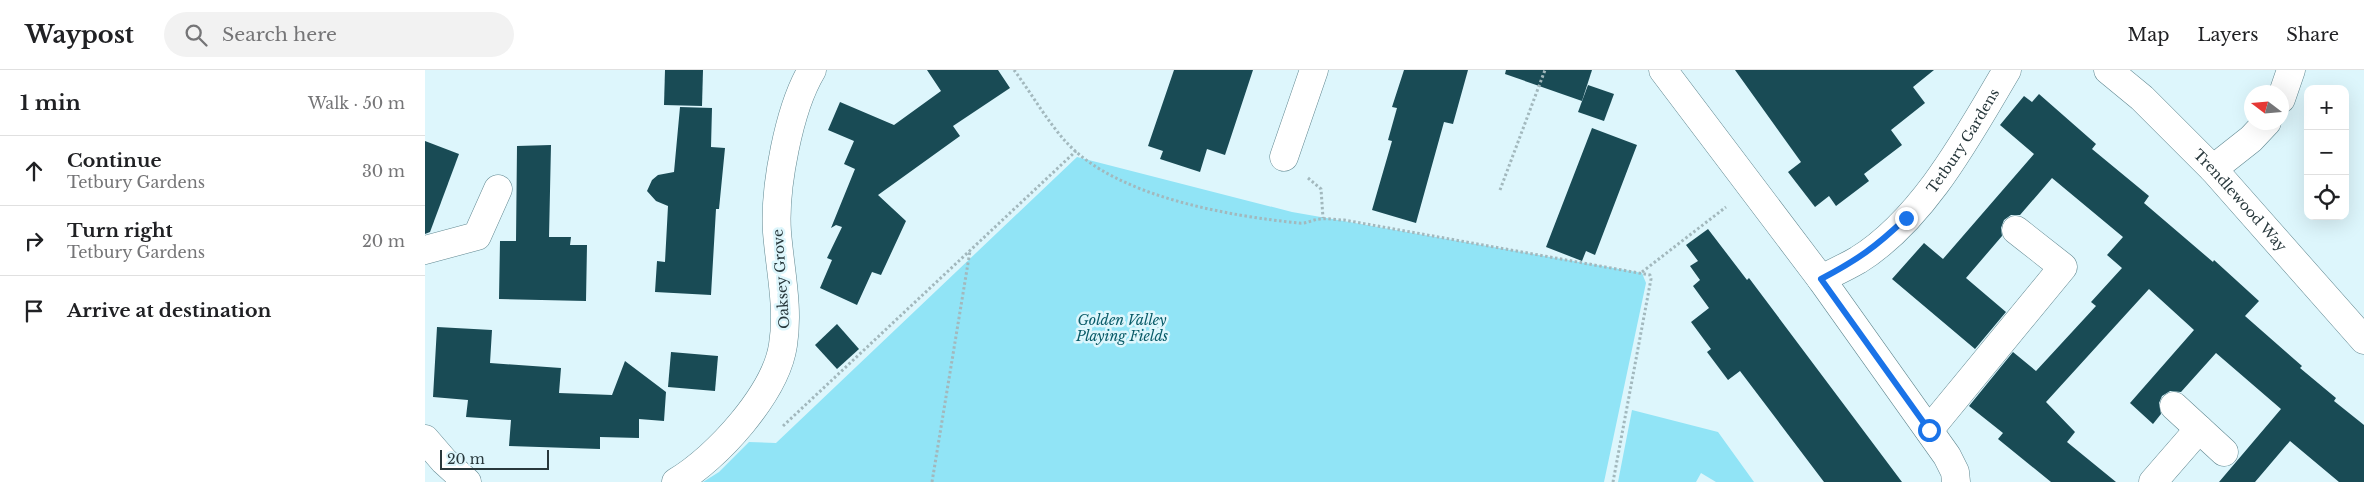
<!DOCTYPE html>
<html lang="en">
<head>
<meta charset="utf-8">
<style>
  body { margin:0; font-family:"Libre Baskerville",serif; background:#f2f2f2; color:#202124 }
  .controls { position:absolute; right:15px; top:15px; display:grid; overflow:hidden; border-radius:10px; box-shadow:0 5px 20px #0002 }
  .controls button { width:45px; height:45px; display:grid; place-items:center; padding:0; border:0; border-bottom:1px solid #e0e0e0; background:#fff; color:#202124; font:25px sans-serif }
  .compass { position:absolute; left:1819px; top:15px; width:45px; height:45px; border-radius:50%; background:#fff; box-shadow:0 5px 20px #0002; rotate:286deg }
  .scale { position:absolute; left:15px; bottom:12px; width:109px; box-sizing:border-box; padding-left:5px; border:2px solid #28383c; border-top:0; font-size:14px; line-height:18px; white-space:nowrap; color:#28383c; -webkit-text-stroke:4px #ddf6fc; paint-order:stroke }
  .stop { position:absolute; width:15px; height:15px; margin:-11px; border:4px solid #1a73e8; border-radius:50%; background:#fff }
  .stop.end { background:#1a73e8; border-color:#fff; box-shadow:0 1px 5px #0008 }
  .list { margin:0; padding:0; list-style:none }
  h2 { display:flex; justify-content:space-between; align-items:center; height:65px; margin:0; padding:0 20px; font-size:21px }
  h2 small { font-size:16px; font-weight:400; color:#757577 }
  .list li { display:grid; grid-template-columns:32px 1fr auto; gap:15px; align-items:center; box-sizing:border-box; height:70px; padding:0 20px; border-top:1px solid #e0e0e0 }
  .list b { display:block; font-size:19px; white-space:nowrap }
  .list p { margin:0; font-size:16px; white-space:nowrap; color:#757577 }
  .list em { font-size:16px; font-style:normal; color:#757577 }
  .icon { flex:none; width:28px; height:28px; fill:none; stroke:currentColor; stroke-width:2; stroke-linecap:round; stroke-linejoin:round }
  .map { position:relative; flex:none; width:1939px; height:412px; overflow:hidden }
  header { display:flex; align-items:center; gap:30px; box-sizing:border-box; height:70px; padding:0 25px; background:#fff; border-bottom:1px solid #e0e0e0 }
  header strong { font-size:24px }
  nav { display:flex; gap:28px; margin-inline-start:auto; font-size:18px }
  .search { width:350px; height:45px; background:#f2f2f2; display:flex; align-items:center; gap:12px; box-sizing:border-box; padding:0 18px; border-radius:28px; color:#757577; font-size:19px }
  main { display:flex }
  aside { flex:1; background:#fff }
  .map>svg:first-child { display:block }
  .green { fill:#91e4f6 }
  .building { fill:#194b55 }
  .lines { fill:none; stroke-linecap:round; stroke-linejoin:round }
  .minor-casing { stroke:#618891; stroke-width:29 }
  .path { stroke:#a2b8bd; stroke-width:3; stroke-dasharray:2.5 2.5; stroke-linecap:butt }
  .minor { stroke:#fff; stroke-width:28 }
  .route { stroke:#1a73e8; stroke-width:6 }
  .labels { text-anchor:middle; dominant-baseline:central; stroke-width:5; stroke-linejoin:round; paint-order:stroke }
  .street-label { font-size:14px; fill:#28383c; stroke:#ddf6fc }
  .park-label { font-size:14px; font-style:italic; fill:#095b68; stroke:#ddf6fc }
</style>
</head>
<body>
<header>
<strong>Waypost</strong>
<div class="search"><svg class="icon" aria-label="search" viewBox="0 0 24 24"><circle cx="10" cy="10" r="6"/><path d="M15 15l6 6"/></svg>Search here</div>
<nav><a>Map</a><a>Layers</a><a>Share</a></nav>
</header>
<main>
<aside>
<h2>1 min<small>Walk · 50 m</small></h2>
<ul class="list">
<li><svg class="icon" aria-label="ahead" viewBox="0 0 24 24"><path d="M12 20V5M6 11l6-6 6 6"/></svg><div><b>Continue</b><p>Tetbury Gardens</p></div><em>30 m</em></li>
<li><svg class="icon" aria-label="right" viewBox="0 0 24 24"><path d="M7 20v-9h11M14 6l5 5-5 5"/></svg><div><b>Turn right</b><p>Tetbury Gardens</p></div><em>20 m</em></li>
<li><svg class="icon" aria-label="arrive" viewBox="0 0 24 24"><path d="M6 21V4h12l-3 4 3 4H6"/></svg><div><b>Arrive at destination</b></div></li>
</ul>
</aside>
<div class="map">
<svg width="1939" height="412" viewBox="0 0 1939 412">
  <rect width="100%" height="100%" fill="#ddf6fc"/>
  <g class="green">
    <polygon points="652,87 867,142 1217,203 1221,213 1179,412 278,412 294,402 324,372 351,373"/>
    <polygon points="1207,340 1293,362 1329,412 1291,412 1276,403 1271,412 1193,412"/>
  </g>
  <g class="building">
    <polygon points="240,0 278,0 277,36 239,35"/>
    <polygon points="502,0 573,0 585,18 528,56 535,66 453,125 481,151 456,205 447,202 432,235 395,218 407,190 402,188 417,157 411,155 406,158 430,99 419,94 429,71 403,60 415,32 469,55 516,21"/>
    <polygon points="749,0 828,0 800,85 782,79 775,102 735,89 738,81 723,76"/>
    <polygon points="979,0 1043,0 1028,54 1019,52 991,153 947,140 967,71 963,70 972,38 967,37"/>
    <polygon points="1081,0 1167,0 1157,31 1080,4"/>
    <polygon points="1310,0 1509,0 1488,17 1500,33 1466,60 1477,75 1439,104 1444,111 1411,136 1404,126 1390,137 1363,102 1376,92"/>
    <polygon points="1163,15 1189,24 1179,51 1153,42"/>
    <polygon points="1614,24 1671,74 1667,79 1724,126 1719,133 1788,192 1789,190 1834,231 1820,246 1877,296 1875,298 1911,328 1909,331 1939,355 1939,412 1914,412 1865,371 1830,412 1794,412 1856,339 1791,283 1756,322 1745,321 1737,326 1734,333 1736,344 1728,354 1705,333 1769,260 1724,219 1621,332 1650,362 1642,372 1691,412 1626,412 1573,369 1578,363 1544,336 1588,282 1611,301 1671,236 1666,232 1697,198 1682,185 1698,167 1627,108 1595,145 1586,145 1579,150 1576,158 1577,166 1541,208 1581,242 1550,279 1467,209 1499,173 1518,189 1609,84 1575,55 1599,26 1607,32"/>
    <polygon points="255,37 287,38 286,77 300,78 294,139 291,139 286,225 230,222 232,191 240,192 243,136 231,131 222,121 227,110 233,105 249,102"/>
    <polygon points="1167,58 1212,75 1170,185 1161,181 1157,191 1121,177"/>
    <polygon points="0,71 34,84 5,162 0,164"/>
    <polygon points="126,75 124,167 146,167 145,175 162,175 161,231 74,229 75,171 91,171 92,76"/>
    <polygon points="1283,159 1322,210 1324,208 1477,412 1399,412 1315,301 1303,310 1282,282 1286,279 1266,252 1284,238 1268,216 1275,210 1265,196 1273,191 1261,175"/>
    <polygon points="412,254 434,279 412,299 390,275"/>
    <polygon points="12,257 67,260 65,293 136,298 134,323 187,325 200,291 241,322 239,351 214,349 214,368 175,367 175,379 84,376 86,350 41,347 43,330 8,327"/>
    <polygon points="246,282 293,286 290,321 243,317"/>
  </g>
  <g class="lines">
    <defs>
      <g id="minor">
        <polyline points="1238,0 1396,209 1522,386 1530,402 1531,412"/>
        <path id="s1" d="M1683 0 1717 28 1788 99 1939 270"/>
        <polyline points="1856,29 1866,0"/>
        <polyline points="859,87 889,0"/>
        <polyline points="1788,99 1826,69 1842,52"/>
        <polyline points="0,180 52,166 73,119"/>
        <path id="s2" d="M1396 209C1408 203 1421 197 1433 190 1499 149 1544 64 1582 0"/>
        <polyline points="1749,336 1799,382"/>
        <polyline points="1504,360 1638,197 1591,160"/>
        <polyline points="0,369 19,391 42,412"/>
        <path d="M251 412C292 388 351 323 358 275 364 237 355 200 352 162 349 118 364 38 387 0"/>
        <polyline points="1728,412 1774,359"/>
      </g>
    </defs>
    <use href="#minor" class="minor-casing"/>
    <g class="path">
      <path d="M589 0C607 24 623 53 643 74 693 127 804 146 874 153 882 154 888 149 896 149 904 148 912 150 919 150L1225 205 1226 209 1188 412"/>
      <polyline points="883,108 896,119 898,148"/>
      <polyline points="1075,120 1120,0"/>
      <polyline points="1217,202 1301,137"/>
      <polyline points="358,356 651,81"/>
      <polyline points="507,412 545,181"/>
    </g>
    <use href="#minor" class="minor"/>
  </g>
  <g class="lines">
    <path class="route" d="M1481 148C1451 177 1432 190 1396 209L1504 360"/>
  </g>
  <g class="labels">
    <g class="street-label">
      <text stroke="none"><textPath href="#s2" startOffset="202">Tetbury Gardens</textPath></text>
      <text stroke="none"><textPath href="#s1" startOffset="186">Trendlewood Way</textPath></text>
      <text transform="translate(356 209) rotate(-94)">Oaksey Grove</text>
    </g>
    <g class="park-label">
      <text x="697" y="250">Golden Valley<tspan x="697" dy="16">Playing Fields</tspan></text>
    </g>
  </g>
</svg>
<div class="controls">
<button>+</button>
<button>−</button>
<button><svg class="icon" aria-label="locate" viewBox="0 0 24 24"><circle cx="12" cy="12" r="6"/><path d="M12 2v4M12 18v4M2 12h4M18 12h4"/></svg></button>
</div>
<svg class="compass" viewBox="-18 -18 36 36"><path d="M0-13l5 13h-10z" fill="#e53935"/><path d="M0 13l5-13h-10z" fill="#757577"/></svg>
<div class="scale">20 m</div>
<div class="stop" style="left:1504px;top:360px"></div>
<div class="stop end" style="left:1481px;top:148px"></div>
</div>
</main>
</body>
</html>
